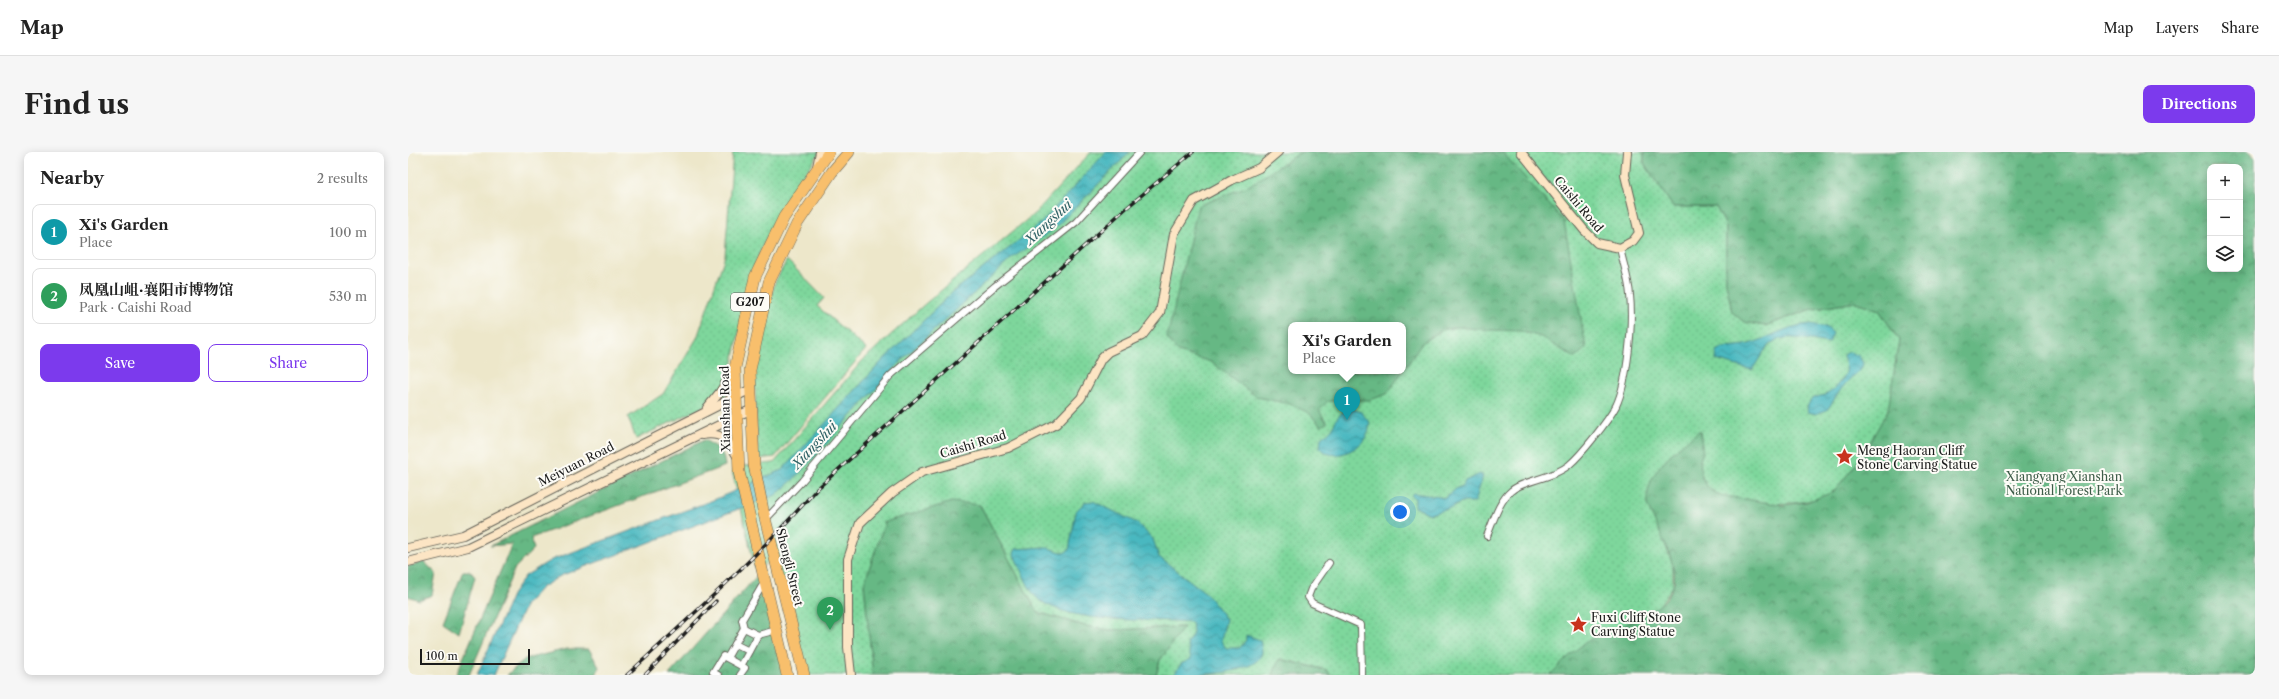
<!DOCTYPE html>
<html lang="en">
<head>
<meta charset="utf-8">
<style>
  body { margin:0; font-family:"Libre Caslon Text","Noto Serif SC",serif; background:#f6f6f6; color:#222 }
  .controls { position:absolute; right:12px; top:12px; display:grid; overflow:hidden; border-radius:8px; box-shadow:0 2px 10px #0003 }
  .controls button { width:36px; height:36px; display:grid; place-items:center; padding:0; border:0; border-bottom:1px solid #e0e0e0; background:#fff; color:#222; font:20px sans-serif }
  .scale { position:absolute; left:12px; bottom:10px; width:110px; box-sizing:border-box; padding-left:4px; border:2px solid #1c1c1c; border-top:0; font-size:11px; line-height:14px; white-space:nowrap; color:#1c1c1c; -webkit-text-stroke:3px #fdfcf7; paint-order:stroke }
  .you { position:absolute; left:992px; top:360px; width:14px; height:14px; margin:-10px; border:3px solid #fff; border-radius:50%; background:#1a73e8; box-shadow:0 0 0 6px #1a73e833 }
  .badge { display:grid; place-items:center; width:26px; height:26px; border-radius:50%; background:#7c3aed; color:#fff; font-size:13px; font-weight:700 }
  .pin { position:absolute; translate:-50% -33px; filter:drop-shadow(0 1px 2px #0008) }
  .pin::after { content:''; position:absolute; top:21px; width:14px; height:12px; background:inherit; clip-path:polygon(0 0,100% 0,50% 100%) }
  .popup { position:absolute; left:880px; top:170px; width:118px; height:52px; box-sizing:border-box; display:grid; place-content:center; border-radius:8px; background:#fff; filter:drop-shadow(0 1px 3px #0005); font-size:13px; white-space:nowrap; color:#767676 }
  .popup b { font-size:15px; color:#222 }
  .popup::after { content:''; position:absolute; left:50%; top:100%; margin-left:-8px; border:8px solid transparent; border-top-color:#fff }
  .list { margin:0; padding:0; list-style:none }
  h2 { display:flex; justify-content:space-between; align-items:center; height:52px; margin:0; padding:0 16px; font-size:17px }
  h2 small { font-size:13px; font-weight:400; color:#767676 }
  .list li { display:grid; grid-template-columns:26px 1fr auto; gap:12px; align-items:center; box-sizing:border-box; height:56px; margin:0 8px 8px; padding:0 8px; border:1px solid #e0e0e0; border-radius:8px }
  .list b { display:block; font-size:15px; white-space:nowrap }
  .list p { margin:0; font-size:13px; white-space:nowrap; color:#767676 }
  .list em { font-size:13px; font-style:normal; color:#767676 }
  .actions { display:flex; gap:8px; padding:12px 16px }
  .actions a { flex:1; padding:9px 0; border:1px solid #7c3aed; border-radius:8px; text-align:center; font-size:14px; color:#7c3aed }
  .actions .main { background:#7c3aed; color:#fff }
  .icon { flex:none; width:22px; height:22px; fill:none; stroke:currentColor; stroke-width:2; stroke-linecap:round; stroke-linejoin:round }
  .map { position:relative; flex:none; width:1847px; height:523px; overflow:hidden; border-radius:8px }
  header { display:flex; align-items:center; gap:24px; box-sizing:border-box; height:56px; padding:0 20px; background:#fff; border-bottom:1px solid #e0e0e0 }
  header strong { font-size:19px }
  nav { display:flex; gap:22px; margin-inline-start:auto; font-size:14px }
  .intro { display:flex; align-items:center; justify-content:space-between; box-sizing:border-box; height:96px; padding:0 24px }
  h1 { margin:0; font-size:28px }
  .button { padding:10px 18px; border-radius:8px; background:#7c3aed; color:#fff; font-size:14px; font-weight:700 }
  main { display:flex; gap:24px; padding:0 24px }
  aside { flex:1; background:#fff; border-radius:8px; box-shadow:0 2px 10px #0003 }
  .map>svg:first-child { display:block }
  .grass { fill:url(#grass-dots); stroke:#4d7a5c; fill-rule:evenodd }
  .forest { fill:url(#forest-crowns); stroke:#416a50; fill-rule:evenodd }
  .water { fill:url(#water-waves); stroke:#326a6e }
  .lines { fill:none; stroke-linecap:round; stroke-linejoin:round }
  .street-casing { stroke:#656359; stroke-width:8 }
  .secondary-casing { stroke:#656359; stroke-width:10 }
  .highway-casing { stroke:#656359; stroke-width:12 }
  .street { stroke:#fff; stroke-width:6 }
  .secondary { stroke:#fce5c4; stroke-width:8 }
  .highway { stroke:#f8bf6c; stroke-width:11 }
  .rail-casing { stroke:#1c1c1c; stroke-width:3.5 }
  .rail { stroke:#fdfcf7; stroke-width:2; stroke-dasharray:6; stroke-linecap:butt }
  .labels { text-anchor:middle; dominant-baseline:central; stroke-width:4; stroke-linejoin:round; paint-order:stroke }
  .shield { fill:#fdfcf7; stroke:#605f5e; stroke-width:1 }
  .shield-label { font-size:11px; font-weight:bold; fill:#1c1c1c }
  .street-label { font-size:12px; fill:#1c1c1c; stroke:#fdfcf7 }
  .poi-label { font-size:12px; fill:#1c1c1c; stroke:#fdfcf7; text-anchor:start }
  .park-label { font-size:12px; fill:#3e5d49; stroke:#fdfcf7 }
  .water-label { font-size:13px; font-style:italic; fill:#306266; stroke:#fdfcf7 }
</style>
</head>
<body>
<header>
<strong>Map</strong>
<nav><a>Map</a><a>Layers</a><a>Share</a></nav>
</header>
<div class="intro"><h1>Find us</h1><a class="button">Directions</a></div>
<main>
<aside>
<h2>Nearby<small>2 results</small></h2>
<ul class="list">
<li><span class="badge" style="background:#0f9aa8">1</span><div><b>Xi's Garden</b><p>Place</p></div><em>100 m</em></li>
<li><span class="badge" style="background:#2e9e5b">2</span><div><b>凤凰山岨·襄阳市博物馆</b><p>Park · Caishi Road</p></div><em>530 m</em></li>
</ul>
<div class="actions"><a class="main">Save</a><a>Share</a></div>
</aside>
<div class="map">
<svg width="1847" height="523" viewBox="0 0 1847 523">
  <defs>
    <pattern id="grass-dots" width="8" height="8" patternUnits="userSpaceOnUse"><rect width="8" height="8" fill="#7ed79c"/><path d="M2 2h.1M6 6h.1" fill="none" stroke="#6cb886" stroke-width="1.8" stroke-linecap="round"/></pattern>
    <pattern id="forest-crowns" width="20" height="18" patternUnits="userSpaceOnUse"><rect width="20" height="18" fill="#66b884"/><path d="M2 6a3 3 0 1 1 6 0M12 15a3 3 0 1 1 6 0" fill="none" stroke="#53956b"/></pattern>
    <pattern id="water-waves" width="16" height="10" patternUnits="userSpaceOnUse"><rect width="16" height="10" fill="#49b8c0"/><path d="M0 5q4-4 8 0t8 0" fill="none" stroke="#3c959b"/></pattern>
  </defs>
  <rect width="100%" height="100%" fill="#fdfcf7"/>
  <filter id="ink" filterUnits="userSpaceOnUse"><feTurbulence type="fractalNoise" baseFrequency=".025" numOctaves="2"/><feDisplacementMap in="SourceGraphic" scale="8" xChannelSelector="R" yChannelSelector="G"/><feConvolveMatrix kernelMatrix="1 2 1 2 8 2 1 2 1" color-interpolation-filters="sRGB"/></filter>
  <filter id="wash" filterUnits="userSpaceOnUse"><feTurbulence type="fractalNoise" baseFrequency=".012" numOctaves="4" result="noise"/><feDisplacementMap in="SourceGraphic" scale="16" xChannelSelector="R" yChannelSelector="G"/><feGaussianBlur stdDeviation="0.9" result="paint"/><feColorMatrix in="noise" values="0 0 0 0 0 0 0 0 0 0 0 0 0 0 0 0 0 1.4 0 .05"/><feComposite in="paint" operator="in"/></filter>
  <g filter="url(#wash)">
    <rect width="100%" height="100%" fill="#ede7ca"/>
    <g class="grass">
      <polygon points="325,0 412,0 367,66 343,121 318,244 228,287 220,265 255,242 289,186 317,104"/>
      <path d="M683 0H1236V11L1265 55H1308L1318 74V130L1324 160 1336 170 1357 174 1401 158 1448 150 1471 158 1491 188C1487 210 1486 234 1480 257 1476 273 1439 328 1425 339 1404 357 1324 355 1303 338 1293 331 1293 319 1292 308L1239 352 1252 379 1265 413V434L1251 454 1206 479 1182 488 1142 523H923L919 518 872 507 865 523H748L752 508 775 475 703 478 677 474 629 460 572 353 477 370 456 432 465 523H396L367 408 372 399 348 420 324 319 334 314 366 311 455 208 518 151 627 61ZM883 173H995V219H883Z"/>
      <polygon points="379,108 416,146 409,154 458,197 367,305 350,307 346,216 367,130"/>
    </g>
    <g class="forest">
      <path d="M893 0H1094L1156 69 1178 196 1167 206 1133 185 1112 179 1081 178 1049 175 1034 178 1015 190 979 242 962 248 920 249 911 258 919 271 913 274 901 261 882 252 849 245 803 210 770 200 759 186 790 54 842 33ZM883 173H995V219H883Z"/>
      <path d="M1236 0H1840L1847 6V523H1142C1154 511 1169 495 1183 487 1207 476 1257 462 1265 434 1269 424 1264 411 1261 401 1258 393 1239 355 1239 352 1238 317 1268 298 1292 278L1295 301 1292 308 1294 326 1301 337 1311 343 1375 353 1399 350 1425 340 1453 306 1480 258 1491 188 1471 158 1448 150 1401 158 1357 174 1336 170 1324 160 1318 130V74L1308 55H1265L1236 11ZM1802 15H1832V117H1802Z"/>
      <path d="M296 288C311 296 315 297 317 314L123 386 126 397 107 416 61 523H48L104 392 82 394Z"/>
      <polygon points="544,350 572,353 629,460 677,474 703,478 776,475 752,508 748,523 465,523 456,432 477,370"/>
      <polygon points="16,410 28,421 24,443 11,448 0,444 0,414"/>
      <polygon points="354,418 379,523 261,523"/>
      <polygon points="55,419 62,419 67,425 51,481 35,470"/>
      <polygon points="159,497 181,497 191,515 188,523 99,523 117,507"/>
      <polygon points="871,507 919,518 923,523 865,523"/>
    </g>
    <g class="water">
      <polygon points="698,0 722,0 646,77 603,107 495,207 387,326 368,343 152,424 133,436 118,452 86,523 69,523 104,443 117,424 143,408 308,347 374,318 476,207 545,140 633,71"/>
      <path d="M1403 172 1418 175 1425 181 1421 191C1403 189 1374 179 1360 194 1354 201 1349 211 1344 218L1308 208 1309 199C1317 193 1331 195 1341 192 1365 185 1376 174 1403 172Z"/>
      <path d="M1442 200 1451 204 1455 211C1454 219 1450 221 1444 225 1433 235 1427 247 1419 258L1408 262 1400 260 1399 256C1403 243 1411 246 1421 241 1424 239 1428 234 1430 232 1440 222 1440 217 1435 204L1436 202Z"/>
      <path d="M944 257 953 260 962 271C961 275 961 280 959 283 952 298 924 311 912 296L913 286C917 283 923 279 925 275 930 264 932 259 944 257Z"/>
      <polygon points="1072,322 1075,324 1067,350 1053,350 1044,356 1022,362 1007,355 1007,347 1003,343 1005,341 1038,346 1049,336 1055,334 1057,329"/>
      <path d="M685 349 729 371 745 387 751 405 798 441 818 467 813 489 818 496H832L838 488V483L852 488C853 492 854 497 854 500 851 523 786 523 766 523L773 512 783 507 779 491 785 481 784 470C740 466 664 474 629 446 621 439 611 413 606 403L607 397 637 395 656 401 661 398 668 359 677 350Z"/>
    </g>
  </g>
  <g filter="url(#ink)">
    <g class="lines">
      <defs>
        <g id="street">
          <polyline points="357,368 394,329 482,224 587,134 668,70 732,0"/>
          <path d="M1079 384C1085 370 1091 349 1103 339 1115 328 1144 327 1161 313 1174 302 1200 269 1208 254 1220 228 1225 172 1222 143 1221 128 1215 111 1212 96"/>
          <polyline points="921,411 903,437 900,445 904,451 953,473 954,523"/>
          <polyline points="357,429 334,468 336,476 350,483 369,478"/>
          <polyline points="327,492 341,499"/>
          <polyline points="319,506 336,476"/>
          <polyline points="333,514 350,483"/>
          <polyline points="310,523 305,520 315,504 337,516 332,523"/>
        </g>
        <g id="secondary">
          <polyline points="1113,0 1176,78 1189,91 1212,96 1225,89 1231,81 1217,23 1219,0"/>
          <polyline points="409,15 412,0"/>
          <polyline points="299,256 312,240 327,215"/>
          <path d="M294 283C314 280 320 287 329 304"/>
          <polyline points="0,396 55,383 343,237"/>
          <polyline points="0,410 60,395 344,257"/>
          <polyline points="443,523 440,495 440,407 452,371 484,341 514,320 600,296 648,272 673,246 693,207 700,200 734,184 752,161 766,82 786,49 824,28 851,16 870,0"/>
        </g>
        <g id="highway">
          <polyline points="379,523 331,320 327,216 347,125 376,65 421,0"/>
          <polyline points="396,523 355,358 346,313 342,218 361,130 389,72 424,20 441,0"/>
        </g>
      </defs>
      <use href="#street" class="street-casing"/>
      <use href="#secondary" class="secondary-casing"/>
      <use href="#highway" class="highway-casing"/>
      <use href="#street" class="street"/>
      <use href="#secondary" class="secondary"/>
      <use href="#highway" class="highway"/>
      <defs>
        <g id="rail">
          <path d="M219 523C285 463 350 404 409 337L716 58 785 0"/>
          <polyline points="237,523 308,449"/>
        </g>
      </defs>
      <use href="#rail" class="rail-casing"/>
      <use href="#rail" class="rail"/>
    </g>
  </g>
  <defs>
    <symbol id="sight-bare" viewBox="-9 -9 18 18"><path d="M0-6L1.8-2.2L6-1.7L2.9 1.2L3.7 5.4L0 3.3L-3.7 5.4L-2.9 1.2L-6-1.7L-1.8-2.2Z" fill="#c8321e" stroke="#fdfcf7" stroke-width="2.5" paint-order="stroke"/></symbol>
  </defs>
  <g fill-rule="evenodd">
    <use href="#sight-bare" x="1424" y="292" width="25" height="25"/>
    <use href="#sight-bare" x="1158" y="460" width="25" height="25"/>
  </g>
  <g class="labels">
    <rect class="shield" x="323" y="141" width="38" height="18" rx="3"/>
    <g class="shield-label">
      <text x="342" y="150">G207</text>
    </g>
    <g class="street-label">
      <text transform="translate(1171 52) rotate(50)">Caishi Road</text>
      <text transform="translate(317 257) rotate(-91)">Xianshan Road</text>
      <text transform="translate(565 292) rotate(-17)">Caishi Road</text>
      <text transform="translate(168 312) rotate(-27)">Meiyuan Road</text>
      <text transform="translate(382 415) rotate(76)">Shengli Street</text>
    </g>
    <g class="poi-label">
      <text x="1449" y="298">Meng Haoran Cliff<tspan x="1449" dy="14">Stone Carving Statue</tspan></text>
      <text x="1183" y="465">Fuxi Cliff Stone<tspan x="1183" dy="14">Carving Statue</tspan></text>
    </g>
    <g class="park-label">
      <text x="1656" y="324">Xiangyang Xianshan<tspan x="1656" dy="14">National Forest Park</tspan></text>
    </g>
    <g class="water-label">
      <text transform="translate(640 70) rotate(-43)">Xiangshui</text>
      <text transform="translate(406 293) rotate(-47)">Xiangshui</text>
    </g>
  </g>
</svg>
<div class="controls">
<button>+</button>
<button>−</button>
<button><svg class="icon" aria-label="layers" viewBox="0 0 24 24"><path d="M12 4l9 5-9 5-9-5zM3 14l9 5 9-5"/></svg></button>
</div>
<div class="scale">100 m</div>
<div class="you"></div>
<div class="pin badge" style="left:939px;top:268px;background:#0f9aa8">1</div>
<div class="popup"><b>Xi's Garden</b>Place</div>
<div class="pin badge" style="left:422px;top:478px;background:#2e9e5b">2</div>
</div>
</main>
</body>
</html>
